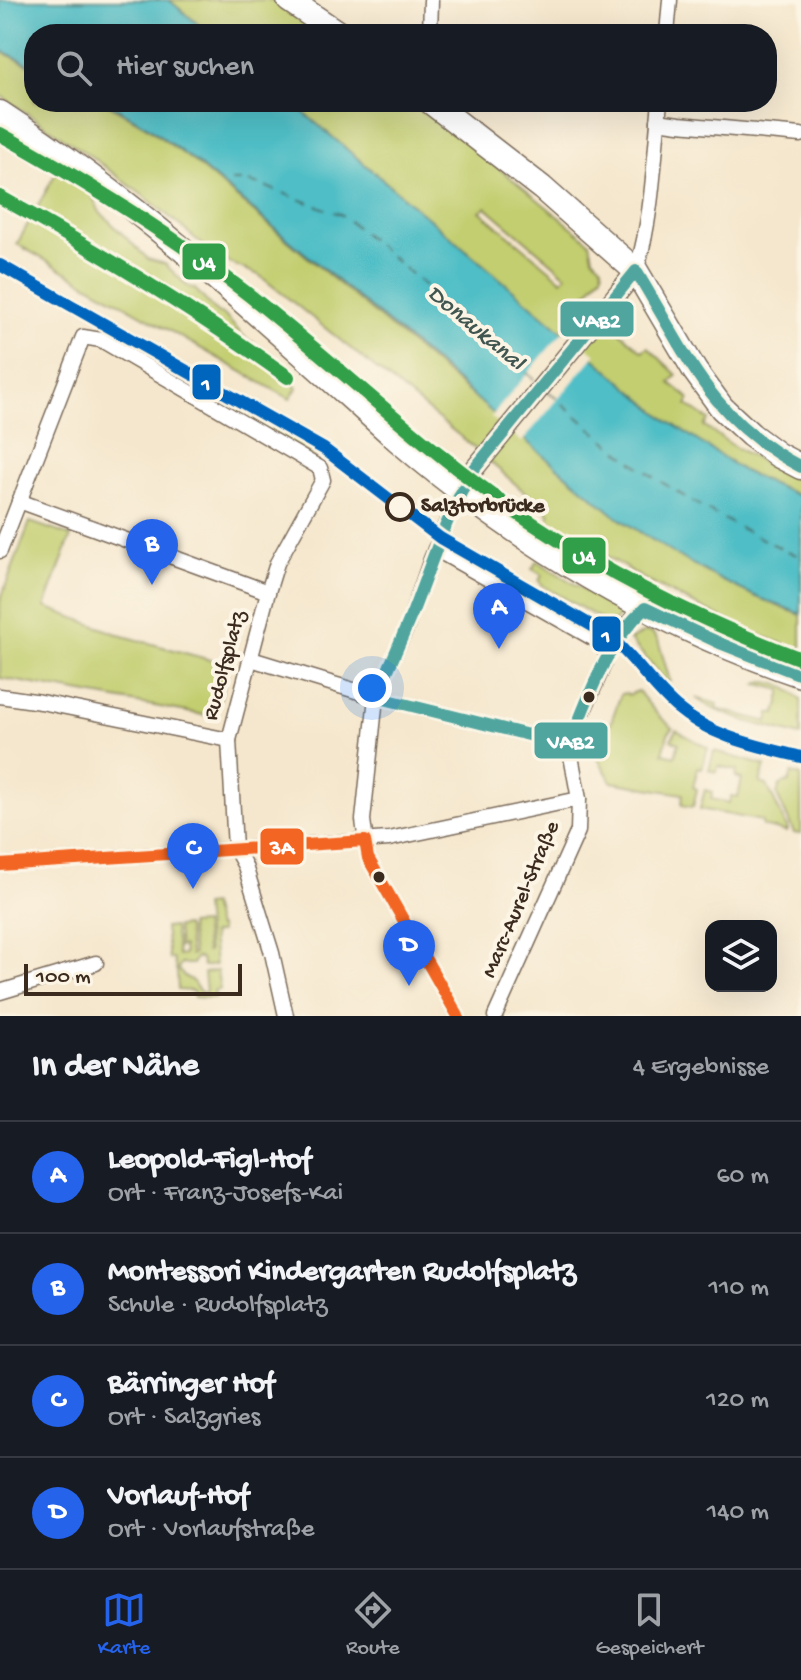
<!DOCTYPE html>
<html lang="de">
<head>
<meta charset="utf-8">
<style>
  body { margin:0; font-family:"Gochi Hand",sans-serif; background:#242831; color:#f1f3f6 }
  .controls { position:absolute; right:24px; bottom:24px; display:grid; overflow:hidden; border-radius:16px; box-shadow:0 8px 32px #0002 }
  .controls button { width:72px; height:72px; display:grid; place-items:center; padding:0; border:0; border-bottom:2px solid #363941; background:#171b24; color:#f1f3f6; font:40px sans-serif }
  .scale { position:absolute; left:24px; bottom:20px; width:218px; box-sizing:border-box; padding-left:8px; border:4px solid #3b2a1e; border-top:0; font-size:22px; line-height:28px; white-space:nowrap; color:#3b2a1e; -webkit-text-stroke:6px #fcf5e5; paint-order:stroke }
  .you { position:absolute; left:372px; top:688px; width:28px; height:28px; margin:-20px; border:6px solid #fff; border-radius:50%; background:#1a73e8; box-shadow:0 0 0 12px #1a73e833 }
  .badge { display:grid; place-items:center; width:52px; height:52px; border-radius:50%; background:#2563eb; color:#fff; font-size:26px; font-weight:700 }
  .pin { position:absolute; translate:-50% -66px; filter:drop-shadow(0 2px 4px #0008) }
  .pin::after { content:''; position:absolute; top:42px; width:28px; height:24px; background:inherit; clip-path:polygon(0 0,100% 0,50% 100%) }
  .list { margin:0; padding:0; list-style:none }
  h2 { display:flex; justify-content:space-between; align-items:center; height:104px; margin:0; padding:0 32px; font-size:34px }
  h2 small { font-size:26px; font-weight:400; color:#9ea1a6 }
  .list li { display:grid; grid-template-columns:52px 1fr auto; gap:24px; align-items:center; box-sizing:border-box; height:112px; padding:0 32px; border-top:2px solid #363941 }
  .list b { display:block; font-size:30px; white-space:nowrap }
  .list p { margin:0; font-size:26px; white-space:nowrap; color:#9ea1a6 }
  .list em { font-size:26px; font-style:normal; color:#9ea1a6 }
  .icon { flex:none; width:44px; height:44px; fill:none; stroke:currentColor; stroke-width:2; stroke-linecap:round; stroke-linejoin:round }
  .map { position:relative; flex:none; width:801px; height:1016px; overflow:hidden }
  .search { position:absolute; background:#171b24; box-shadow:0 8px 32px #0002; left:24px; right:24px; top:24px; height:88px; display:flex; align-items:center; gap:20px; box-sizing:border-box; padding:0 28px; border-radius:32px; color:#9ea1a6; font-size:30px }
  .sheet { height:552px; background:#171b24 }
  nav { display:flex; justify-content:space-around; align-items:center; box-sizing:border-box; height:112px; border-top:2px solid #363941; background:#171b24; font-size:22px; color:#9ea1a6 }
  nav a { display:grid; justify-items:center; gap:4px }
  nav .on { color:#2563eb }
  .map>svg:first-child { display:block }
  .green { fill:#c2ce70; stroke:#7e7c47; stroke-width:2; fill-rule:evenodd }
  .water { fill:#50bec6; stroke:#467472; stroke-width:2 }
  .pier { fill:#f5e7cd }
  .lines { fill:none; stroke-linecap:round; stroke-linejoin:round }
  .ferry { stroke:#415650; stroke-width:2; stroke-dasharray:10 8; stroke-linecap:butt }
  .minor-casing { stroke:#7c6c5b; stroke-width:17 }
  .tertiary-casing { stroke:#7c6c5b; stroke-width:21 }
  .primary-casing { stroke:#7c6c5b; stroke-width:27 }
  .minor { stroke:#fff; stroke-width:14 }
  .tertiary { stroke:#fff; stroke-width:18 }
  .primary { stroke:#fff; stroke-width:24 }
  .bus-1-casing { stroke:#fcf5e5; stroke-width:18 }
  .bus-2-casing { stroke:#fcf5e5; stroke-width:18 }
  .bus-1 { stroke:#51a59f; stroke-width:12 }
  .bus-2 { stroke:#f26522; stroke-width:12 }
  .tram-1-casing { stroke:#fcf5e5; stroke-width:18 }
  .tram-1 { stroke:#0065bd; stroke-width:12 }
  .metro-1-casing { stroke:#fcf5e5; stroke-width:20 }
  .metro-1 { stroke:#319f49; stroke-width:14 }
  .stop-dot { fill:#fcf5e5; stroke:#3b2a1e; stroke-width:4 }
  .bus-dot { fill:#3b2a1e; stroke:#fcf5e5; stroke-width:3 }
  .labels { text-anchor:middle; dominant-baseline:central; stroke-width:8; stroke-linejoin:round; paint-order:stroke }
  .stop-label { font-size:22px; font-weight:bold; fill:#3b2a1e; stroke:#fcf5e5; text-anchor:start }
  .street-label { font-size:22px; fill:#3b2a1e; stroke:#fcf5e5 }
  .water-label { font-size:24px; font-style:italic; fill:#415650; stroke:#fcf5e5 }
  .line-badge { stroke:#fcf5e5; stroke-width:3 }
  .badge-label { font-size:22px; text-anchor:middle; font-weight:bold; fill:#fff }
</style>
</head>
<body>
<div class="map">
<svg width="801" height="1016" viewBox="0 0 801 1016">
  <rect width="100%" height="100%" fill="#fcf5e5"/>
  <filter id="ink" filterUnits="userSpaceOnUse"><feTurbulence type="fractalNoise" baseFrequency=".0125" numOctaves="2"/><feDisplacementMap in="SourceGraphic" scale="16" xChannelSelector="R" yChannelSelector="G"/><feConvolveMatrix kernelMatrix="1 2 1 2 8 2 1 2 1" color-interpolation-filters="sRGB"/></filter>
  <filter id="wash" filterUnits="userSpaceOnUse"><feTurbulence type="fractalNoise" baseFrequency=".006" numOctaves="4" result="noise"/><feDisplacementMap in="SourceGraphic" scale="32" xChannelSelector="R" yChannelSelector="G"/><feGaussianBlur stdDeviation="1.8" result="paint"/><feColorMatrix in="noise" values="0 0 0 0 0 0 0 0 0 0 0 0 0 0 0 0 0 1.4 0 .05"/><feComposite in="paint" operator="in"/></filter>
  <g filter="url(#wash)">
    <rect width="100%" height="100%" fill="#f5e7cd"/>
    <g class="green">
      <polygon points="169,0 273,0 323,34 210,34"/>
      <path d="M0 51 34 67V102H104L148 128 194 162 618 518C677 557 734 591 801 615V650L753 633 649 582 548 520 550 514 466 441 259 275 220 259 154 204 92 157 0 95Z"/>
      <path d="M291 102H417L590 242 593 257 602 266 603 273 582 299 642 351 648 347 677 375 670 383 690 399 687 405 709 420 704 426 738 449 801 482V497L745 472 668 421ZM486 207 566 275V276L562 280 480 211Z"/>
      <polygon points="57,171 92,194 99,211 148,259 165,264 187,286 195,289 217,313 225,316 247,340 255,343 277,369 284,371 297,388 290,399 17,244"/>
      <polygon points="108,331 318,451 315,457 104,337"/>
      <polygon points="30,522 71,536 45,607 123,636 229,665 215,717 0,678 0,601"/>
      <polygon points="537,561 622,613 611,625 542,585 539,581 542,575 532,569"/>
      <polygon points="645,632 652,633 658,640 670,681 668,683 630,640"/>
      <path d="M761 682C776 681 791 689 801 700V736C768 726 724 719 696 698L718 704 717 709 768 722 770 713 776 714 782 690 758 684Z"/>
      <polygon points="638,691 657,714 673,728 668,734 663,753 675,756 679,743 671,740 676,730 708,748 702,768 698,767 693,787 697,789 693,807 682,805 683,794 612,782 594,752 602,731 607,733 621,694 627,693 628,695"/>
      <polygon points="714,751 765,766 760,783 767,785 788,830 787,832 762,826 762,821 700,809 705,790 712,792 711,799 729,803 731,796 738,797 742,779 736,777 737,770 718,766 716,772 709,770"/>
      <polygon points="792,773 801,776 801,834 794,833 777,795 780,785 789,782"/>
      <path d="M211 905 217 927H219L220 932 212 934 215 965 203 967 201 959 196 957 192 964H181L178 969C182 977 188 977 193 982 197 987 196 990 203 993L206 991 204 973 217 971 220 989 214 991 215 998 194 997 193 991 178 990 177 973 173 959H169L165 928 174 927 178 956 184 955 183 946 179 947 177 927 185 926 187 929 190 955 193 954 189 925 203 924 206 952H208L204 906Z"/>
    </g>
    <g class="water">
      <polygon points="0,0 169,0 210,34 34,34 34,66 0,50"/>
      <polygon points="106,102 291,102 668,421 745,472 801,497 801,614 757,597 721,580 673,553 617,517 494,414 441,367 198,164 150,128"/>
    </g>
    <polygon class="pier" points="565,329 596,354 522,442 491,417"/>
    <g class="lines">
      <g class="ferry">
        <polyline points="231,181 244,181 264,186 342,215 535,380"/>
        <path d="M549 392C573 412 596 433 620 452 675 495 738 529 801 557"/>
      </g>
    </g>
  </g>
  <g filter="url(#ink)">
    <g class="lines">
      <defs>
        <g id="minor">
          <polyline points="430,34 431,0"/>
          <polyline points="667,34 670,0"/>
          <polyline points="658,121 679,124 801,135"/>
          <path d="M636 271C653 216 654 158 660 102"/>
          <polyline points="19,501 268,592"/>
          <polyline points="435,549 596,640 608,655"/>
          <polyline points="0,551 83,337 101,340 320,468 323,480 277,563 268,592 229,740 235,848 245,866 272,953 286,1016"/>
          <polyline points="251,659 376,697 569,745"/>
          <polyline points="0,696 41,702 229,740"/>
          <polyline points="0,865 389,839 579,799"/>
          <polyline points="0,992 96,963"/>
          <polyline points="458,1016 368,858 363,820 376,697 407,627 431,559 460,490"/>
          <polyline points="495,1016 578,831 579,799 569,745 608,655 617,638 630,621 645,608"/>
        </g>
        <polyline id="tertiary" points="460,490 475,468 636,271"/>
        <g id="primary">
          <polyline points="289,0 339,34"/>
          <polyline points="431,102 542,188 636,271 695,371 722,408 751,435 778,455 801,467"/>
          <path d="M0 113C145 207 270 325 398 440 515 541 655 625 801 675"/>
        </g>
      </defs>
      <use href="#minor" class="minor-casing"/>
      <use href="#tertiary" class="tertiary-casing"/>
      <use href="#primary" class="primary-casing"/>
      <use href="#minor" class="minor"/>
      <use href="#tertiary" class="tertiary"/>
      <use href="#primary" class="primary"/>
      <defs>
        <path id="bus-1" d="M801 467C709 419 687 354 636 271L475 468C447 513 432 562 413 611 401 640 389 668 376 697L569 745C590 695 604 646 645 608L722 644 801 675"/>
        <polyline id="bus-2" points="0,865 365,841 368,858 458,1016"/>
      </defs>
      <use href="#bus-1" class="bus-1-casing"/>
      <use href="#bus-2" class="bus-2-casing"/>
      <use href="#bus-1" class="bus-1"/>
      <use href="#bus-2" class="bus-2"/>
      <defs>
        <path id="tram-1" d="M0 265 324 449 440 538 608 635C633 656 651 685 676 707 711 737 758 746 801 757"/>
      </defs>
      <use href="#tram-1" class="tram-1-casing"/>
      <use href="#tram-1" class="tram-1"/>
      <defs>
        <g id="metro-1">
          <path d="M0 134C87 182 171 234 249 295 344 370 430 455 532 523 616 579 706 623 801 659"/>
          <path d="M0 197C99 252 196 311 288 377"/>
        </g>
      </defs>
      <use href="#metro-1" class="metro-1-casing"/>
      <use href="#metro-1" class="metro-1"/>
    </g>
  </g>
  <circle class="stop-dot" cx="400" cy="507" r="13"/>
  <g class="bus-dot">
    <circle cx="589" cy="697" r="7"/>
    <circle cx="379" cy="877" r="7"/>
  </g>
  <g class="labels">
    <g class="stop-label">
      <text x="421" y="507">Salztorbrücke</text>
    </g>
    <g class="street-label">
      <text transform="translate(226 666) rotate(-75)">Rudolfsplatz</text>
      <text transform="translate(522 900) rotate(-67)">Marc-Aurel-Straße</text>
    </g>
    <g class="water-label">
      <text transform="translate(475 329) rotate(40)">Donaukanal</text>
    </g>
  </g>
  <g class="line-badge">
    <rect x="181" y="242" width="46" height="39" rx="8" fill="#319f49"/>
    <rect x="559" y="300" width="76" height="38" rx="8" fill="#51a59f"/>
    <rect x="191" y="363" width="31" height="38" rx="8" fill="#0065bd"/>
    <rect x="561" y="536" width="46" height="39" rx="8" fill="#319f49"/>
    <rect x="591" y="615" width="31" height="38" rx="8" fill="#0065bd"/>
    <rect x="533" y="721" width="76" height="39" rx="8" fill="#51a59f"/>
    <rect x="259" y="827" width="46" height="39" rx="8" fill="#f26522"/>
  </g>
  <g class="badge-label">
    <text x="204" y="269">U4</text>
    <text x="597" y="327">VAB2</text>
    <text x="206" y="390">1</text>
    <text x="584" y="563">U4</text>
    <text x="606" y="642">1</text>
    <text x="571" y="748">VAB2</text>
    <text x="282" y="854">3A</text>
  </g>
</svg>
<div class="controls">
<button><svg class="icon" aria-label="layers" viewBox="0 0 24 24"><path d="M12 4l9 5-9 5-9-5zM3 14l9 5 9-5"/></svg></button>
</div>
<div class="scale">100 m</div>
<div class="you"></div>
<div class="pin badge" style="left:499px;top:649px">A</div>
<div class="pin badge" style="left:152px;top:585px">B</div>
<div class="pin badge" style="left:193px;top:889px">C</div>
<div class="pin badge" style="left:409px;top:986px">D</div>
<div class="search"><svg class="icon" aria-label="search" viewBox="0 0 24 24"><circle cx="10" cy="10" r="6"/><path d="M15 15l6 6"/></svg>Hier suchen</div>
</div>
<section class="sheet">
<h2>In der Nähe<small>4 Ergebnisse</small></h2>
<ul class="list">
<li><span class="badge">A</span><div><b>Leopold-Figl-Hof</b><p>Ort · Franz-Josefs-Kai</p></div><em>60 m</em></li>
<li><span class="badge">B</span><div><b>Montessori Kindergarten Rudolfsplatz</b><p>Schule · Rudolfsplatz</p></div><em>110 m</em></li>
<li><span class="badge">C</span><div><b>Bärringer Hof</b><p>Ort · Salzgries</p></div><em>120 m</em></li>
<li><span class="badge">D</span><div><b>Vorlauf-Hof</b><p>Ort · Vorlaufstraße</p></div><em>140 m</em></li>
</ul>
</section>
<nav>
<a class="on"><svg class="icon" aria-label="map" viewBox="0 0 24 24"><path d="M3 6l6-2 6 2 6-2v14l-6 2-6-2-6 2zM9 4v14M15 6v14"/></svg>Karte</a>
<a><svg class="icon" aria-label="directions" viewBox="0 0 24 24"><path d="M12 3l9 9-9 9-9-9zM9 14v-3h6M13 9l2 2-2 2"/></svg>Route</a>
<a><svg class="icon" aria-label="saved" viewBox="0 0 24 24"><path d="M7 4h10v16l-5-4-5 4z"/></svg>Gespeichert</a>
</nav>
</body>
</html>
